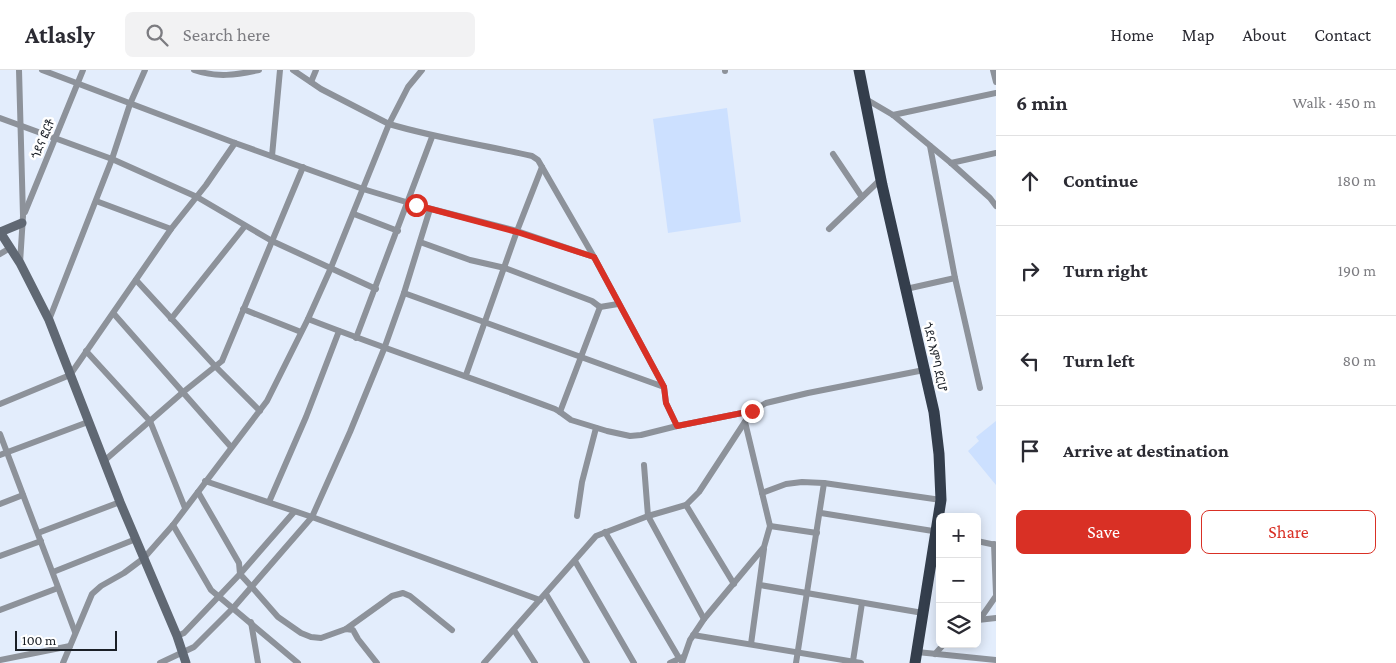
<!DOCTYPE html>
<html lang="en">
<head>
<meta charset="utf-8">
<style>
  body { margin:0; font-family:"Crimson Pro","Noto Sans Ethiopic",serif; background:#f2f2f3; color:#2b2b33 }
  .controls { position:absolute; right:15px; bottom:15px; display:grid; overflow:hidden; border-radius:8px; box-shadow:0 2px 12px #0003 }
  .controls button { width:45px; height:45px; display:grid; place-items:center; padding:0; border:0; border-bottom:1px solid #e1e1e2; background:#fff; color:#2b2b33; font:25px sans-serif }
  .scale { position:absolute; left:15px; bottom:12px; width:102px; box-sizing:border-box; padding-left:5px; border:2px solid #1a1f26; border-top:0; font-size:14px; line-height:18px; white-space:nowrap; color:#1a1f26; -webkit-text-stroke:4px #fff; paint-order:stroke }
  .stop { position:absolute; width:15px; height:15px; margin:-11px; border:4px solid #d93025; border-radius:50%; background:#fff }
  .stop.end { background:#d93025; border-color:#fff; box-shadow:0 1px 5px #0008 }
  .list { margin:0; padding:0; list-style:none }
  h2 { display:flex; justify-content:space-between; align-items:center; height:65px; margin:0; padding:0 20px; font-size:21px }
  h2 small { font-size:16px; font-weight:400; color:#7c7c81 }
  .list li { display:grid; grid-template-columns:32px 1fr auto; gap:15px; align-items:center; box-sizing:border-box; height:90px; padding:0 20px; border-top:1px solid #e1e1e2 }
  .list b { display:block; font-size:19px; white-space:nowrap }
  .list em { font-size:16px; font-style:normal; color:#7c7c81 }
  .actions { display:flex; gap:10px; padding:15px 20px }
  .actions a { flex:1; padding:11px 0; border:1px solid #d93025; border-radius:8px; text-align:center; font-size:18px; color:#d93025 }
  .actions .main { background:#d93025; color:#fff }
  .icon { flex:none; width:28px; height:28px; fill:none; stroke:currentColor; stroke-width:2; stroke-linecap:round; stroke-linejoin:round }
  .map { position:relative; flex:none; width:996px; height:593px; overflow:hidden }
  header { display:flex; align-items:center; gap:30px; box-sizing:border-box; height:70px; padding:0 25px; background:#fff; border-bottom:1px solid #e1e1e2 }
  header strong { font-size:24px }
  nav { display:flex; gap:28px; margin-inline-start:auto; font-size:18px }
  .search { width:350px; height:45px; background:#f2f2f3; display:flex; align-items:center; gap:12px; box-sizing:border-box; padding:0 18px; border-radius:8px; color:#7c7c81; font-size:19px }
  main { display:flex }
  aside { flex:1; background:#fff }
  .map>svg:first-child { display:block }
  .green { fill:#cce0ff }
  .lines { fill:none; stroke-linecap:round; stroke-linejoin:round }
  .minor { stroke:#8d929a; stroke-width:6 }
  .secondary { stroke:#606873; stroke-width:9 }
  .trunk { stroke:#343e4c; stroke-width:11 }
  .route { stroke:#d93025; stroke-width:6 }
  .labels { text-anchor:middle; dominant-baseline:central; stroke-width:5; stroke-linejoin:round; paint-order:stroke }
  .street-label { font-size:12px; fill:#1a1f26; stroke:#fff }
</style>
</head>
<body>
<header>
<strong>Atlasly</strong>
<div class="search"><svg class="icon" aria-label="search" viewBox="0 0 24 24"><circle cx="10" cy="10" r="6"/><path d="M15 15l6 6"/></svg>Search here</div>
<nav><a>Home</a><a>Map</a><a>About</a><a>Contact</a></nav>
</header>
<main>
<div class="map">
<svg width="996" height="593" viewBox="0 0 996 593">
  <rect width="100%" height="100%" fill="#e3edfc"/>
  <g class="green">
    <polygon points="727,38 741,152 668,163 653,49"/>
    <polygon points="996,351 996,415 968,381 979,371 976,367"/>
  </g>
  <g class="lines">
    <g class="minor">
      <polyline points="19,0 23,146 20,193"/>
      <polyline points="42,0 235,73 363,119 416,135 517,161 594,187"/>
      <path d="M194 0C217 8 236 5 259 0"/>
      <polyline points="293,0 321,19 389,54 408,17 422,0"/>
      <polyline points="993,0 996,12"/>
      <polyline points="725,1 725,0"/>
      <polyline points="311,12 316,0"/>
      <polyline points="864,28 893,45 951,93 990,128 996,136"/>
      <polyline points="893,45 996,23"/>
      <polyline points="0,48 112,89 197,127 272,171 376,219"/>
      <polyline points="930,76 955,208 980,318"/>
      <polyline points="833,84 862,127"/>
      <polyline points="272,86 280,0"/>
      <polyline points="951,93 996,83"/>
      <polyline points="96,131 171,159"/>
      <polyline points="25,142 83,0"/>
      <polyline points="354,144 398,161"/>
      <polyline points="829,159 881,109"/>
      <polyline points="420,172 470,190 505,198 592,231 600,237 618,234"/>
      <polyline points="0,184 10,178"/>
      <polyline points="136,210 215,296 260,341"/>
      <polyline points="906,219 955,208"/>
      <polyline points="404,223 664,317"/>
      <polyline points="243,239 301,262"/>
      <polyline points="114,244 231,377"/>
      <polyline points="171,249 245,156"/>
      <path d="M308 249C390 281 473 308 555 339L560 342 571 350 607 361 630 366 641 365 677 356 752 341 766 333 808 323 924 300"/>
      <polyline points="49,250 112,89 130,34 145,0"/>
      <polyline points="356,268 432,67"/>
      <polyline points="86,281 150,351 185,438"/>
      <polyline points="466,305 517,161 542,97"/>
      <polyline points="0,334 70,305 171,159 206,115 235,73"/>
      <polyline points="560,342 600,237"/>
      <polyline points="0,364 75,562"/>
      <polyline points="0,385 88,352"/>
      <polyline points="104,391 182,323 222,291 303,97"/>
      <polyline points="644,395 648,446 704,549"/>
      <polyline points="205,411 312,447 540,530"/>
      <polyline points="198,422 239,493 240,504 251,516 278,547 301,563 311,567 321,568 346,559 353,560 358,569 377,593"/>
      <polyline points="762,423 786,414 802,412 824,413 941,430"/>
      <polyline points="269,432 306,347 339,261"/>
      <polyline points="0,434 23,425"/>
      <polyline points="686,435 734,514"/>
      <polyline points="821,443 939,462"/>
      <polyline points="577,446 582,412 596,358"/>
      <polyline points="173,455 211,520 298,593"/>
      <polyline points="770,456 817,463"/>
      <polyline points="605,462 679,588"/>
      <polyline points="38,463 120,432"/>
      <polyline points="977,471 996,475"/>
      <polyline points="994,474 996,524"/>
      <polyline points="0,486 41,471"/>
      <polyline points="575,491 634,593"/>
      <polyline points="53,502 136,469"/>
      <polyline points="760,515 923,543"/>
      <polyline points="546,524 587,593"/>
      <polyline points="0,540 58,518"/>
      <polyline points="980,549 996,526"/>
      <polyline points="978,550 996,548"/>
      <polyline points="251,552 258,593"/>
      <polyline points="346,559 392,526 403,523 410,526 452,560"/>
      <polyline points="514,560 535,593"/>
      <polyline points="693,565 861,593"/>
      <polyline points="177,566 184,563 240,504 294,442"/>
      <polyline points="751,574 764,479"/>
      <polyline points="917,582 996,590"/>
      <polyline points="935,584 944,574"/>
      <polyline points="0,590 70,576"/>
      <polyline points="853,591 862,533"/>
      <path d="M63 593 92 524 101 516 124 503 144 488 173 455 267 331 308 249 330 200 389 54C436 68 484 75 532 86L538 90 594 187 664 317 666 333 677 356"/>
      <polyline points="160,593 194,577 234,537 312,447 350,362 384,279 404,223 430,139"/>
      <polyline points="484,593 596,466 648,446 686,435 699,422 752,341"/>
      <polyline points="670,593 683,587"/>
      <polyline points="682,593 690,570 704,549 764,477 770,456 745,352"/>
      <polyline points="796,593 824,413"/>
    </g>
    <g class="secondary">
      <polyline points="0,162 20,193 49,250 120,432 177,566 186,593"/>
      <polyline points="0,162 22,153"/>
    </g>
    <polyline class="trunk" points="859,0 882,115 934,342 939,384 941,430 915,593"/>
  </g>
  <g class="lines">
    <polyline class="route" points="416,135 517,162 594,187 664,317 666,333 677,356 752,341"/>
  </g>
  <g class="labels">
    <g class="street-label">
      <text transform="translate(43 69) rotate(-68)">ጎደና ፎርቶ</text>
      <text transform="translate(935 287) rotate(77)">ጎደና እምባ ደርሆ</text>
    </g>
  </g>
</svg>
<div class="controls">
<button>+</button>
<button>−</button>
<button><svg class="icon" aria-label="layers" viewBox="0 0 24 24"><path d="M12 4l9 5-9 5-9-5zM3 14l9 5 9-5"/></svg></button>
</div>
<div class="scale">100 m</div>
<div class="stop" style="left:416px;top:135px"></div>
<div class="stop end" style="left:752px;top:341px"></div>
</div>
<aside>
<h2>6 min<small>Walk · 450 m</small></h2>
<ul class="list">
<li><svg class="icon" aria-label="ahead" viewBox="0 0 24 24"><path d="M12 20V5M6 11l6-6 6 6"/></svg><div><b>Continue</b></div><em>180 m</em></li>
<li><svg class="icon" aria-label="right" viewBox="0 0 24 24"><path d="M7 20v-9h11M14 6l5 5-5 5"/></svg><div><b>Turn right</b></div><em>190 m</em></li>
<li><svg class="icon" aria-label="left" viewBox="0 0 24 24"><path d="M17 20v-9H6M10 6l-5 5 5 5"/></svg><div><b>Turn left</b></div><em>80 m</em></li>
<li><svg class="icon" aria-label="arrive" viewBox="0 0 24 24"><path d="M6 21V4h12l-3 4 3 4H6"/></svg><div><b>Arrive at destination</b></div></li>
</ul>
<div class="actions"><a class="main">Save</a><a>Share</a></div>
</aside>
</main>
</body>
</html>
